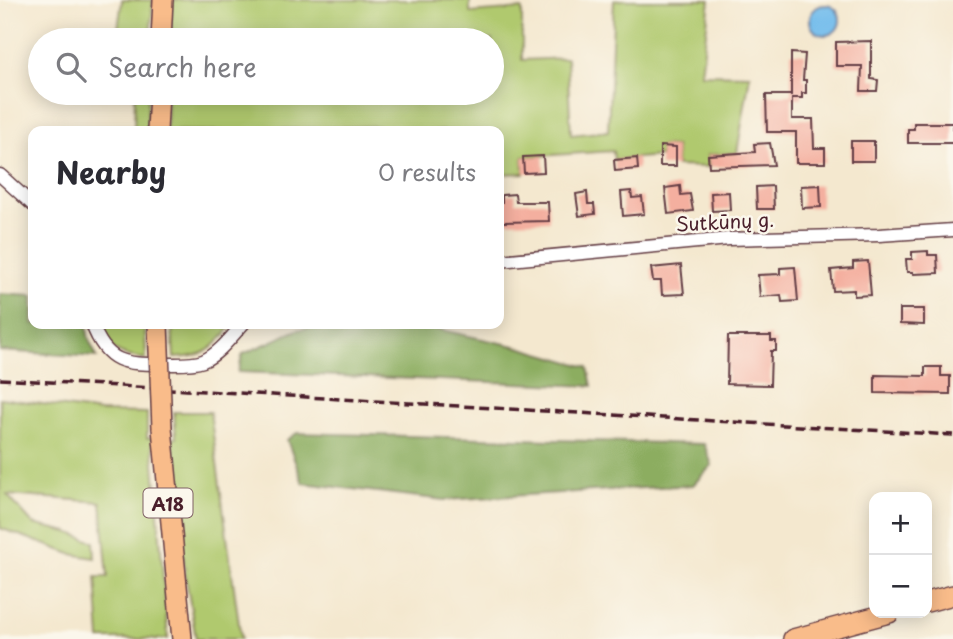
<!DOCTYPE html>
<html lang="en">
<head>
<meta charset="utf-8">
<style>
  body { margin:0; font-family:"Playpen Sans",sans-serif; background:#f2f2f3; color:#2b2b33 }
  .controls { position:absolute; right:21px; bottom:21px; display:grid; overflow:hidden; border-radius:14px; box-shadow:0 4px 18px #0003 }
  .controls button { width:63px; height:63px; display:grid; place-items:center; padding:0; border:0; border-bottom:2px solid #e1e1e2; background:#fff; color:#2b2b33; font:35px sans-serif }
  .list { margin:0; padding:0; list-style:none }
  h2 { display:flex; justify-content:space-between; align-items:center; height:91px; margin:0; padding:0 28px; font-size:30px }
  h2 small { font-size:23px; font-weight:400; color:#7c7c81 }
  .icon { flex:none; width:38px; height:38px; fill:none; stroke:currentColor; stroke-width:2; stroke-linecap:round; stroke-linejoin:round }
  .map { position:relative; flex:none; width:953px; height:639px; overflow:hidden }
  .search { position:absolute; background:#fff; box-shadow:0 4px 18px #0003; left:28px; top:28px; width:476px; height:77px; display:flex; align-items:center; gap:18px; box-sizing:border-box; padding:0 24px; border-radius:38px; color:#7c7c81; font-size:26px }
  .panel { position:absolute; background:#fff; box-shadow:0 4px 18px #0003; left:28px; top:126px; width:476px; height:203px; border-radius:14px }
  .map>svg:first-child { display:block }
  .green { fill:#b0c96e; stroke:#7d744c; stroke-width:2 }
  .forest { fill:#8cad61; stroke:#6b6646; stroke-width:2 }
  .water { fill:#74bdec; stroke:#5f6e8c; stroke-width:2 }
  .building { fill:#f4af9f }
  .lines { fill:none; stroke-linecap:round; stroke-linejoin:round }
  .minor-casing { stroke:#643d44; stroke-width:15 }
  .primary-casing { stroke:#643d44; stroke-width:22 }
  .trunk-casing { stroke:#643d44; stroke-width:22 }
  .minor { stroke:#fff; stroke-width:12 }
  .primary { stroke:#f9bc8a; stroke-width:19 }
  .trunk { stroke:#f9bc8a; stroke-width:19 }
  .rail { stroke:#4a1f2b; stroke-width:3.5; stroke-dasharray:10 5; stroke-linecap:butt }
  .trunk-bridge-casing { stroke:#643d44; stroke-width:22; stroke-linecap:butt }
  .trunk-bridge { stroke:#f9bc8a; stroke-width:19 }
  .labels { text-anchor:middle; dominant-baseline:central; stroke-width:5; stroke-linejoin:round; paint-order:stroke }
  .shield { fill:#fbf7ec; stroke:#7f6065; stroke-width:2 }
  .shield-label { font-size:18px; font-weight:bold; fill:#4a1f2b }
  .street-label { font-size:19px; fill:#4a1f2b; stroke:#fbf7ec }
</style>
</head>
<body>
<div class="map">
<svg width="953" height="639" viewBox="0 0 953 639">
  <rect width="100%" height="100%" fill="#fbf7ec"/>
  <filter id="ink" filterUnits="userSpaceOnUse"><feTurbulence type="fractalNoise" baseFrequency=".0143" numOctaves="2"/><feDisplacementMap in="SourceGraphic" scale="14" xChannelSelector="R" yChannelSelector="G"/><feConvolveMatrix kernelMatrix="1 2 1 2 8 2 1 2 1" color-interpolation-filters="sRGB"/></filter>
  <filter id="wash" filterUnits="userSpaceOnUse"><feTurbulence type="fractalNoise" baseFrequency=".00686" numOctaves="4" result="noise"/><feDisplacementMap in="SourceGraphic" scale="28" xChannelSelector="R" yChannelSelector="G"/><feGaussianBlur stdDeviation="1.57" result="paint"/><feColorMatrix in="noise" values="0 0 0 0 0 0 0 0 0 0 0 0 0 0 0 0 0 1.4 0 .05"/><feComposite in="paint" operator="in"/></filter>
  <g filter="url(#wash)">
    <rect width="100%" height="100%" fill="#f4e8cf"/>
    <g class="green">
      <polygon points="122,0 153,0 150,40 135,40 117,36"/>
      <polygon points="172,0 470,0 470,13 522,9 522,60 567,58 571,135 608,131 614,0 710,0 701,74 750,75 737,153 708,155 709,167 676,166 676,147 661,146 660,156 614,160 613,151 523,157 524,173 501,174 501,161 499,161 499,131 379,131 378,126 238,131 166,131 167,93 492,93 492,40 170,40"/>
      <polygon points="135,93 148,93 147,131 134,131"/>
      <path d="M97 324H147L145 326 146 359C116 355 111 352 97 324Z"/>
      <path d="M169 324H233C213 349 207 357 174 358L172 324Z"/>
      <polygon points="0,398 100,412 147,413 147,438 152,438 168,639 100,639 96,577 108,577 101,502 7,495 33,524 68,532 94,542 95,558 71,554 0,528"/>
      <polygon points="174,412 210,412 241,639 196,639 185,573 172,438 176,437"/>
    </g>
    <g class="forest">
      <polygon points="0,294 33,296 33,324 86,324 89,340 97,357 0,351"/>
      <polygon points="328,324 414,324 515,346 588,367 592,386 238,372 243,354 297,330"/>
      <polygon points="297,433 704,444 712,465 693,485 444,500 303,483 287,440"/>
    </g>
    <circle class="water" cx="825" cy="20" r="15"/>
    <g id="blocks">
      <g class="building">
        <polygon points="871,41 871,79 878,80 877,91 861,91 862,66 836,66 836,42"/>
        <polygon points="791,53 805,54 803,80 806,80 806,93 802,93 802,98 792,98 792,119 813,119 814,148 825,148 825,163 796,163 796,132 767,132 766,95 791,95"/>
        <polygon points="914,123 953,123 953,143 908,143 908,129 914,129"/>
        <rect x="851" y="141" width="23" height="20"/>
        <polygon points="770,143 774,165 709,167 708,155 755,152 754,144"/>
        <polygon points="660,146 676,147 676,166 660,166"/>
        <polygon points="543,156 544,172 524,173 523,157"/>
        <polygon points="637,158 638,169 615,171 614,160"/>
        <polygon points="820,185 821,207 802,208 801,186"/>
        <polygon points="680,186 681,195 690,194 693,211 668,214 665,188"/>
        <polygon points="773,186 774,209 757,209 756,187"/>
        <polygon points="631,191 632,198 642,197 644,214 623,216 621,192"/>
        <polygon points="587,192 588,204 594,204 595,214 579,216 576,194"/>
        <polygon points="729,192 730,210 712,211 711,193"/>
        <polygon points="515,194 516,202 548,202 549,221 502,222 502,219 499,219 499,202 502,202 502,195"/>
        <polygon points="928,251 928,255 937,255 938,273 913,274 913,272 907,272 906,259 912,259 912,252"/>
        <polygon points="868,261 871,295 854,296 854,290 833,291 831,270 853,268 853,262"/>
        <polygon points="681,265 684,294 662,295 661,281 653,281 651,268"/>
        <polygon points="795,267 798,301 782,302 781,295 760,297 758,275 780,274 780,268"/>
        <polygon points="900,309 924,309 924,325 900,324"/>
        <polygon points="728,336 771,336 771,341 776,341 776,351 771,351 770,385 727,384"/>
        <polygon points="925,367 941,367 941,376 950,376 950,394 875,393 875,375 925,376"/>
      </g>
    </g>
  </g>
  <g filter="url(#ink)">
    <use href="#blocks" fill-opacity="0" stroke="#643d44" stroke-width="2"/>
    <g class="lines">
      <defs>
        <g id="minor">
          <polyline points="0,175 33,205"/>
          <polyline points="499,261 729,239 879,235 953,230"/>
          <path d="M92 324C107 365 126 364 165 364 176 364 192 365 203 361 219 354 232 336 243 324"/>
        </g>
        <g id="primary">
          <polyline points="927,602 953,595"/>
          <polyline points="793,639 889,613"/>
        </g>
        <g id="trunk">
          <polyline points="161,40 163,0"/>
          <polyline points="157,131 159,93"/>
          <polyline points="162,428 182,639"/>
        </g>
      </defs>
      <use href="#minor" class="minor-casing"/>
      <use href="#primary" class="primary-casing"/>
      <use href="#trunk" class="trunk-casing"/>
      <use href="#minor" class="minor"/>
      <use href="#primary" class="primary"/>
      <use href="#trunk" class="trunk"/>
      <polyline class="rail" points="0,379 953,435"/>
      <defs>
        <polyline id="trunk-bridge" points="158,324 162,428"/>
      </defs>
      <use href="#trunk-bridge" class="trunk-bridge-casing"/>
      <use href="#trunk-bridge" class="trunk-bridge"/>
    </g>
  </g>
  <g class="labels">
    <rect class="shield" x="143.5" y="488.5" width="49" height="29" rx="5"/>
    <g class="shield-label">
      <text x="168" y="503">A18</text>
    </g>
    <g class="street-label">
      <text transform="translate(725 221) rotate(-3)">Sutkūnų g.</text>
    </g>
  </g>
</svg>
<div class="controls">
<button>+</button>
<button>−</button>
</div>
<div class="search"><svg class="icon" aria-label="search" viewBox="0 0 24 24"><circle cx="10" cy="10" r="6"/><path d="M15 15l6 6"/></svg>Search here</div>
<section class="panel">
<h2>Nearby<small>0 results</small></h2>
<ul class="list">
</ul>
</section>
</div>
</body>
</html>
